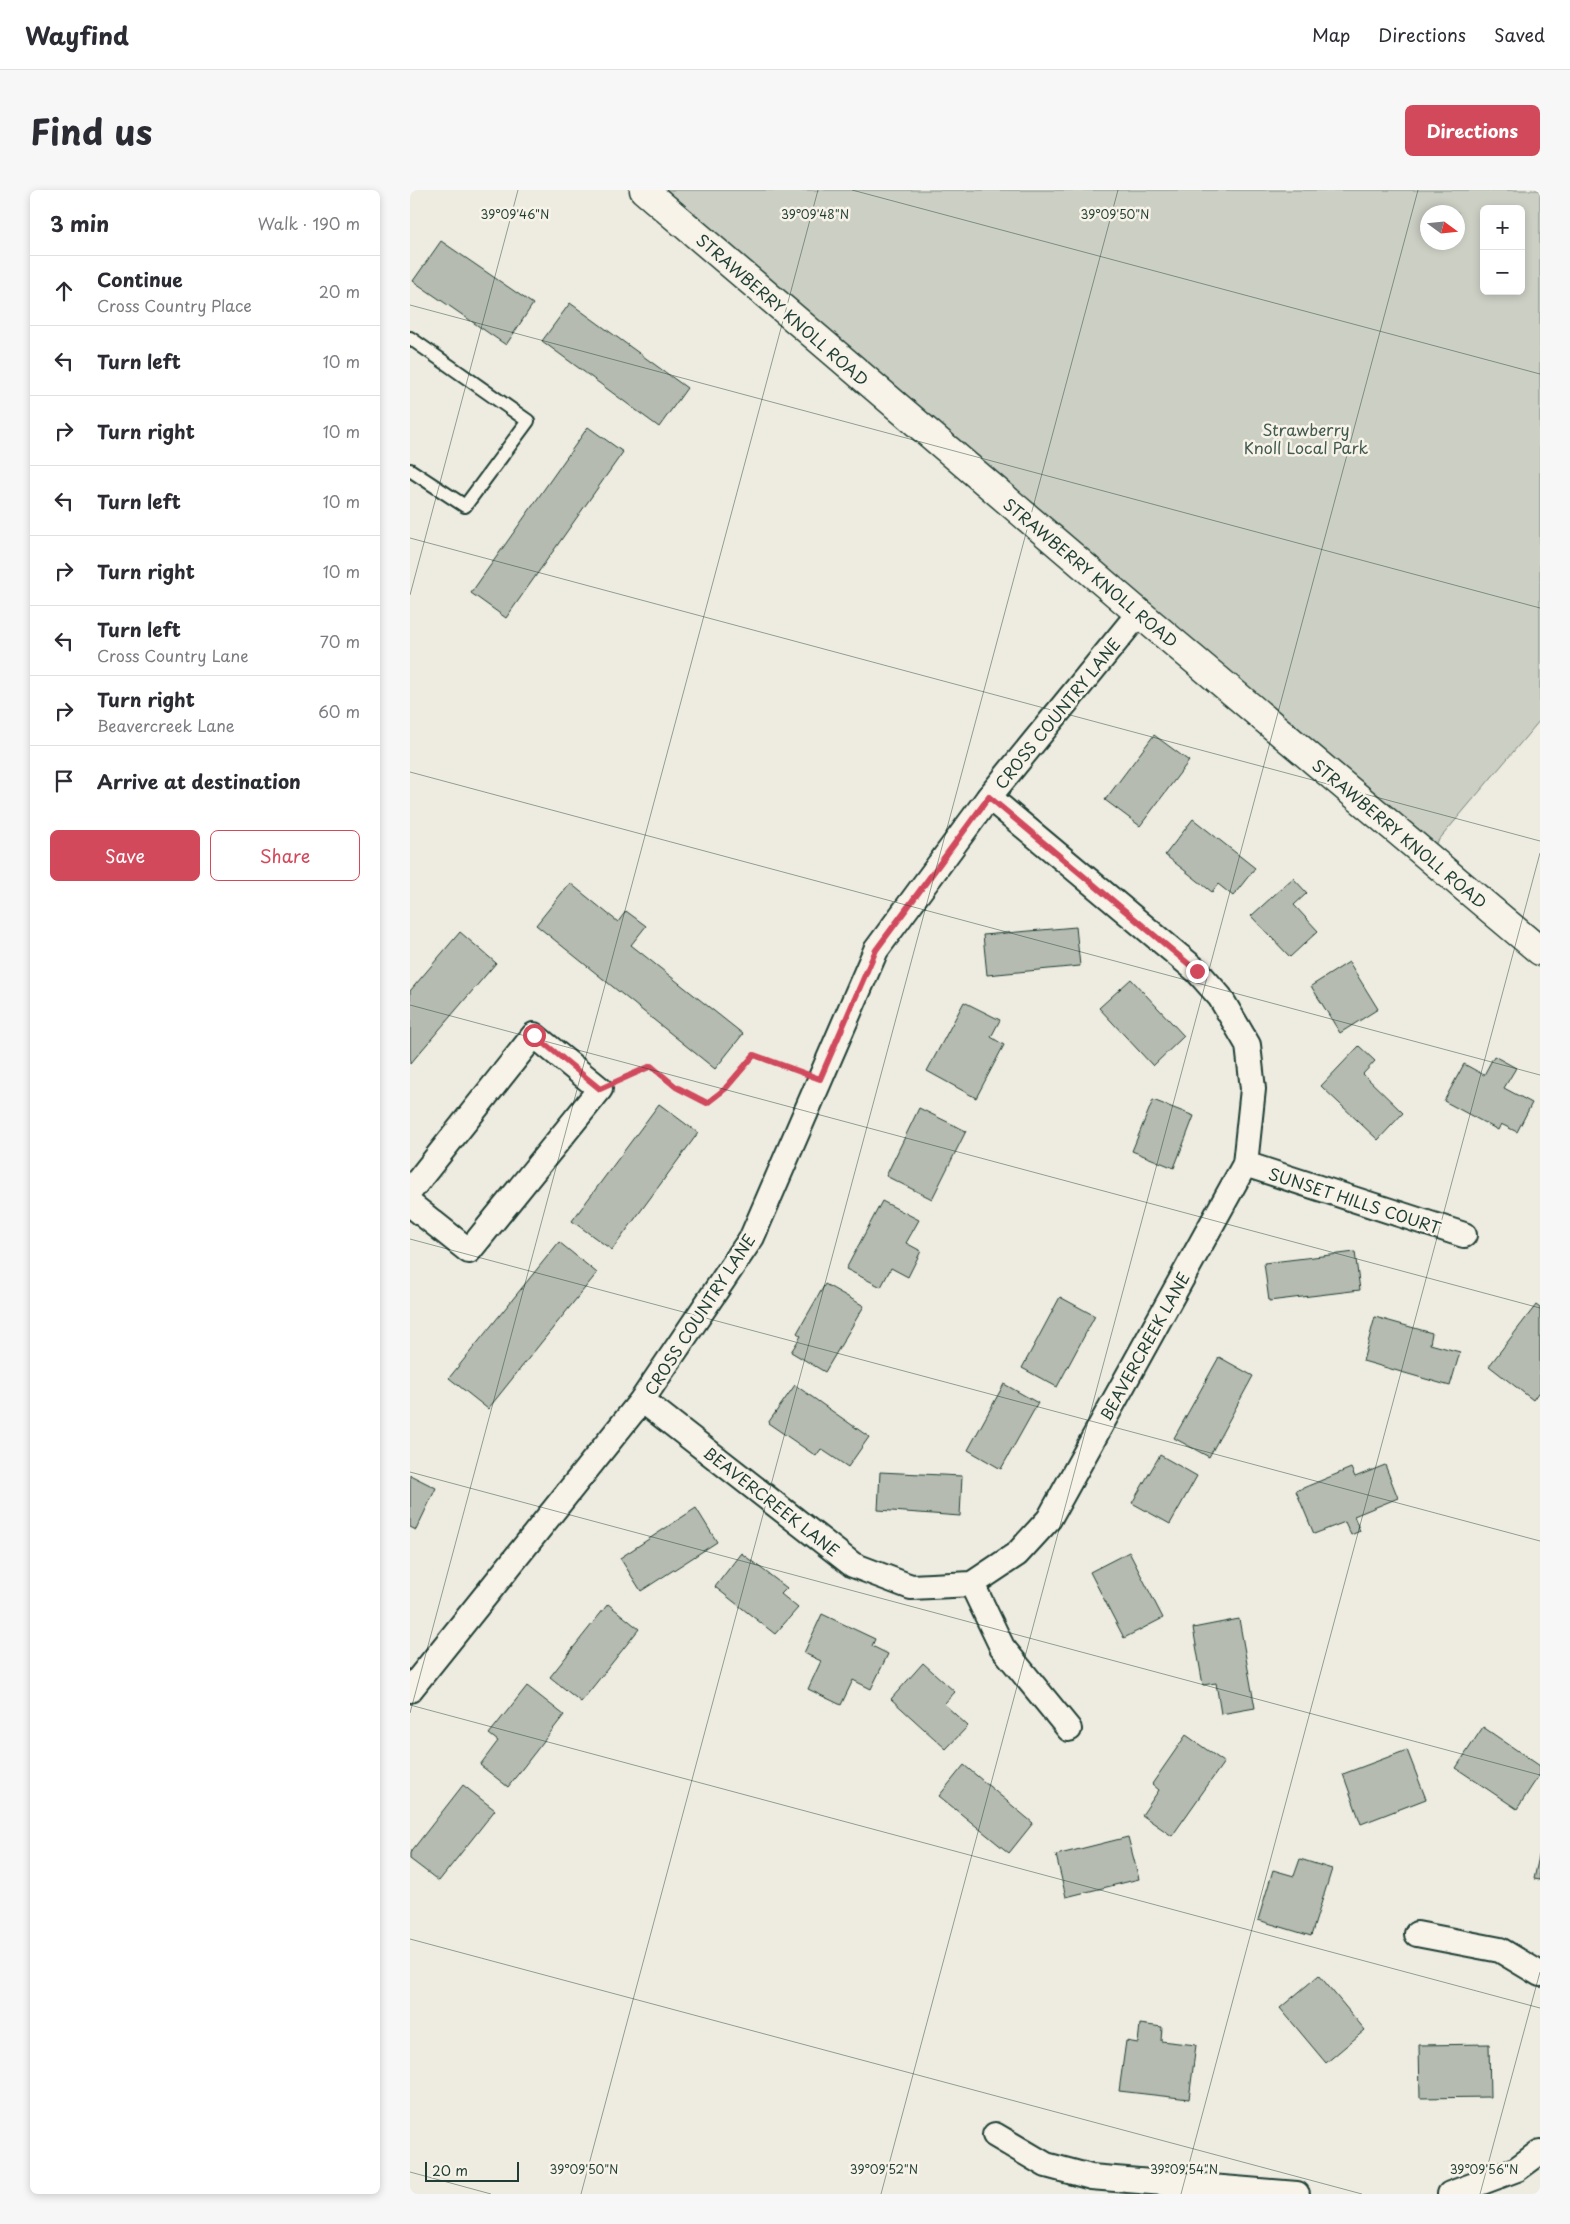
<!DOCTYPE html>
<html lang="en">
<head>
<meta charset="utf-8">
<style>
  body { margin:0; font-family:"Playpen Sans",sans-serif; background:#f7f7f7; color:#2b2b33 }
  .controls { position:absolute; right:15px; top:15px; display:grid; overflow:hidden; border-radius:8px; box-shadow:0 2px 8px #0003 }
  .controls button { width:45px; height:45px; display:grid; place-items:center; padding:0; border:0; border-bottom:1px solid #e1e1e2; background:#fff; color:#2b2b33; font:25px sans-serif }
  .compass { position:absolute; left:1010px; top:15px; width:45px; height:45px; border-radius:50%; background:#fff; box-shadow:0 2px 8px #0003; rotate:105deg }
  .scale { position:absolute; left:15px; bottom:12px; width:94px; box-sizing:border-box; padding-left:5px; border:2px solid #1f3d34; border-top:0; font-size:14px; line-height:18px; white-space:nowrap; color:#1f3d34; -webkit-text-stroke:4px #f7f3e8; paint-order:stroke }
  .stop { position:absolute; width:15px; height:15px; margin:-11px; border:4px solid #d1495b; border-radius:50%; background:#fff }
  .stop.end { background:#d1495b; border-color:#fff; box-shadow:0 1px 5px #0008 }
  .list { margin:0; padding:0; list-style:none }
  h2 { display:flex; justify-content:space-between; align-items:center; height:65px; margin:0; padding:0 20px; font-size:21px }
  h2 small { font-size:16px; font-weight:400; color:#7c7c81 }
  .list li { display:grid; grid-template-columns:32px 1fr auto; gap:15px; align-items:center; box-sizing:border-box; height:70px; padding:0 20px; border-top:1px solid #e1e1e2 }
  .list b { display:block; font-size:19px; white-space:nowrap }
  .list p { margin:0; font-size:16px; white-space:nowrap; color:#7c7c81 }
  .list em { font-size:16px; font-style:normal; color:#7c7c81 }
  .actions { display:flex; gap:10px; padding:15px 20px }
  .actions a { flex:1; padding:11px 0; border:1px solid #d1495b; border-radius:8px; text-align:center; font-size:18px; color:#d1495b }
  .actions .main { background:#d1495b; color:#fff }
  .icon { flex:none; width:28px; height:28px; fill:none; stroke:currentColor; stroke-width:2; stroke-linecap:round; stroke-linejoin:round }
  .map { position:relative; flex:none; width:1130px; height:2004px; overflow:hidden; border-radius:8px }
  header { display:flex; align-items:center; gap:30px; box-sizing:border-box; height:70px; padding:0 25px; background:#fff; border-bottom:1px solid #e1e1e2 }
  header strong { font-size:24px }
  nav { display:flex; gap:28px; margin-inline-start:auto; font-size:18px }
  .intro { display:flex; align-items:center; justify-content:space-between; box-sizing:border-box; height:120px; padding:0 30px }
  h1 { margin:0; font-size:35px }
  .button { padding:12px 22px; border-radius:8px; background:#d1495b; color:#fff; font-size:18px; font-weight:700 }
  main { display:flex; gap:30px; padding:0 30px }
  aside { flex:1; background:#fff; border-radius:8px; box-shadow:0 2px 8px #0003 }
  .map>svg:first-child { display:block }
  .green { fill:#cccfc4; stroke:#76867c; fill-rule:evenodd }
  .building { fill:#b5bbb0; stroke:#1f3d34 }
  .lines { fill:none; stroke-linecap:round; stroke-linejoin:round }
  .lane-casing { stroke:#1f3d34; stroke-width:16 }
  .street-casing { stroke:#1f3d34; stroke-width:28 }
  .secondary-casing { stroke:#1f3d34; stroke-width:31 }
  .path { stroke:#1f3d34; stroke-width:3; stroke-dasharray:4 4; stroke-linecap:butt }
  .lane { stroke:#f7f3e8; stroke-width:12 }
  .street { stroke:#f7f3e8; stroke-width:24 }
  .secondary { stroke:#f7f3e8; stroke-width:28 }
  .route { stroke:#d1495b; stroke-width:6 }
  .ticks { fill:none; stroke:#1f3d34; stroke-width:1; stroke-opacity:0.45 }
  .labels { text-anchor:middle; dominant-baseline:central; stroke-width:5; stroke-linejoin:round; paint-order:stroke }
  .street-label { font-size:16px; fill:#1f3d34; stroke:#f7f3e8 }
  .park-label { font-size:16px; fill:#425a51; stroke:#f7f3e8 }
  .ticks-label { font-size:12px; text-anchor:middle; fill:#1f3d34; stroke:#f7f3e8; stroke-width:5; stroke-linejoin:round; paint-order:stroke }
</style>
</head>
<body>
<header>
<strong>Wayfind</strong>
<nav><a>Map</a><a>Directions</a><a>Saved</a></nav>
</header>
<div class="intro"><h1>Find us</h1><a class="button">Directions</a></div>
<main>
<aside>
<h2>3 min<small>Walk · 190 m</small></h2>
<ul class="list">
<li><svg class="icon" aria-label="ahead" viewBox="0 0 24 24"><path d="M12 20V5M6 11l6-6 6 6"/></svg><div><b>Continue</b><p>Cross Country Place</p></div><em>20 m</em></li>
<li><svg class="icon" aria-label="left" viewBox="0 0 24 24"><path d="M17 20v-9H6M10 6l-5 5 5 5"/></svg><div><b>Turn left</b></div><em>10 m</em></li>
<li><svg class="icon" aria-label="right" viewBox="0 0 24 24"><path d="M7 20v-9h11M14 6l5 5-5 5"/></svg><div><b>Turn right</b></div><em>10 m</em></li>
<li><svg class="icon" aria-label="left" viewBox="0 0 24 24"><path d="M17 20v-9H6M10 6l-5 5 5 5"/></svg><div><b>Turn left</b></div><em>10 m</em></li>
<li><svg class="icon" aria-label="right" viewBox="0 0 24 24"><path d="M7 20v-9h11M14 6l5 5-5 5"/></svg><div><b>Turn right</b></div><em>10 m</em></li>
<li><svg class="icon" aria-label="left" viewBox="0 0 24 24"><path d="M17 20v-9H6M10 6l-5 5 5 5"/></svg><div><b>Turn left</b><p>Cross Country Lane</p></div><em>70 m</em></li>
<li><svg class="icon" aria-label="right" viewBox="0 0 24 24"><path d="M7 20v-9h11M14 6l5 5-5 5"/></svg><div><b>Turn right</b><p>Beavercreek Lane</p></div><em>60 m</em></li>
<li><svg class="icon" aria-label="arrive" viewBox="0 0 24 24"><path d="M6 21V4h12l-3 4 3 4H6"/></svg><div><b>Arrive at destination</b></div></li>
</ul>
<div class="actions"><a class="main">Save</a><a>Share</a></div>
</aside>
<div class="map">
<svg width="1130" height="2004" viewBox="0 0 1130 2004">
  <rect width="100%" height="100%" fill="#eeece1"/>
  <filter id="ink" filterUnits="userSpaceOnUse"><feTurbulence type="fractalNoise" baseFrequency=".02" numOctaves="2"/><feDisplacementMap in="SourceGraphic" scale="10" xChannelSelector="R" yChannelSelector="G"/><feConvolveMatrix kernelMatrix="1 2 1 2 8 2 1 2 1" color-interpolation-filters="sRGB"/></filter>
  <g filter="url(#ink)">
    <path class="green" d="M244 0H1130V530L1022 658ZM1074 19H1111V101H1074ZM1018 22H1048V52H1018Z"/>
    <g class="building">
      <polygon points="31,51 123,114 96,155 3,91"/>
      <polygon points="160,113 277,198 249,237 132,151"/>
      <polygon points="178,237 213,262 96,428 61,403"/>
      <polygon points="744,545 779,571 730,636 695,610"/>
      <polygon points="783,629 845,678 823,706 808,694 802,702 755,665"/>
      <polygon points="883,688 897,703 884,715 908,741 880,767 841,726"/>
      <polygon points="160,693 208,732 216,721 236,736 221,755 333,844 305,879 126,735"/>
      <polygon points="666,737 670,776 577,785 573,745"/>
      <polygon points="50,742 86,773 0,874 0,801"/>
      <polygon points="939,772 968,819 930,843 901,796"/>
      <polygon points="721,789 774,846 743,876 689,818"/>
      <polygon points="554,812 590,830 581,847 594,855 566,908 517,881"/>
      <polygon points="949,856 965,871 953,884 993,923 968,950 911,896"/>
      <polygon points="1084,866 1106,878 1094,898 1122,913 1107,942 1091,934 1088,940 1034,911 1054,874 1074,885"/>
      <polygon points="743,910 784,926 764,978 722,961"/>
      <polygon points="249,914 288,943 202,1060 162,1031"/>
      <polygon points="509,918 556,941 522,1009 476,986"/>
      <polygon points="472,1011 509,1030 496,1053 511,1061 498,1087 481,1078 471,1097 436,1079"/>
      <polygon points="149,1052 187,1083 78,1219 39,1188"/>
      <polygon points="945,1062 950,1100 859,1111 854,1073"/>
      <polygon points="415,1094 454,1116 415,1182 381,1162 391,1146 387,1143"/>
      <polygon points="650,1107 685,1126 647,1197 612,1178"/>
      <polygon points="1126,1115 1130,1118 1130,1200 1123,1210 1079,1176"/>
      <polygon points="965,1127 1022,1143 1020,1154 1050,1162 1040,1196 953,1171"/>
      <polygon points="809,1167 843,1186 799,1267 764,1248"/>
      <polygon points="594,1194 628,1213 591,1279 558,1260"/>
      <polygon points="385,1195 459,1247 438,1277 411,1259 406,1266 358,1233"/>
      <polygon points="750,1265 787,1286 760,1334 722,1313"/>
      <polygon points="975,1275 988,1308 944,1326 950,1341 941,1345 935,1332 904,1344 886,1301 941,1278 945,1287"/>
      <polygon points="470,1282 552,1286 550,1326 468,1320"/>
      <polygon points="0,1285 26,1298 6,1340 0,1337"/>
      <polygon points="286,1318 307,1352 231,1401 210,1368"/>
      <polygon points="719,1362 753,1428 714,1448 680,1382"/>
      <polygon points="331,1363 377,1398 371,1404 388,1418 365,1444 305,1397"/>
      <polygon points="198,1414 229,1439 171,1512 140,1487"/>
      <polygon points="412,1424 465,1449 462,1456 478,1464 461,1499 443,1490 431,1515 398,1499 411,1471 394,1463"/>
      <polygon points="829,1429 845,1518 811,1524 806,1493 793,1495 783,1438"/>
      <polygon points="513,1473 545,1502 534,1514 558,1536 536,1559 481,1509"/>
      <polygon points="117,1496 154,1525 98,1597 70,1575 88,1551 79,1544"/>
      <polygon points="1073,1537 1130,1576 1130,1584 1107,1619 1046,1578"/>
      <polygon points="776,1545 814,1572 762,1646 732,1625 749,1600 742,1594"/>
      <polygon points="997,1560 1016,1609 951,1634 933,1584"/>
      <polygon points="554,1575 623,1633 599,1663 529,1606"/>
      <polygon points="53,1595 85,1620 29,1691 0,1669 0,1663"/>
      <polygon points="718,1647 729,1689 656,1707 646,1665"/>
      <polygon points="1130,1662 1130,1690 1124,1689"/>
      <polygon points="890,1669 922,1679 901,1746 848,1730 863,1680 884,1686"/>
      <polygon points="909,1785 955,1840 916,1873 870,1818"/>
      <polygon points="730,1834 752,1837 751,1851 786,1855 779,1909 709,1901 716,1851 728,1853"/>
      <polygon points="1079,1854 1080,1907 1010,1908 1009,1855"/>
    </g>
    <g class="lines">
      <defs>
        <polyline id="lane" points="0,148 118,231 55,316 0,280"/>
        <g id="street">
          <polyline points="835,974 1054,1045"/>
          <polyline points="0,1001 124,845 190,899 59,1061 0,1014"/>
          <polyline points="232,1210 443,1375 501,1397 562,1394 607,1364 639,1329 835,974 843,899 838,855 810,807 787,781 579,607"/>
          <polyline points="562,1394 592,1457 659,1539"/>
          <polyline points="0,1500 232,1210 342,1047 466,760 579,607 729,423"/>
          <polyline points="1007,1744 1090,1760 1130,1784"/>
          <polyline points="585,1945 636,1975 681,1987 887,2004"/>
          <polyline points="1040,2004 1107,1979 1130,1962"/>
        </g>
        <polyline id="secondary" points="234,0 729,423 1130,761"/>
      </defs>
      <use href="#lane" class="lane-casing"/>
      <use href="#street" class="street-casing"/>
      <use href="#secondary" class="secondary-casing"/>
      <polyline class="path" points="214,888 241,877 266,897 297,913 315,899 344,865 383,880"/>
      <use href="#lane" class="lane"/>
      <use href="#street" class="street"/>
      <use href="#secondary" class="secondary"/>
    </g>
  </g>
  <g class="lines" filter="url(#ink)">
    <polyline class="route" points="124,845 190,899 241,876 266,897 297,913 315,899 344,865 410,889 466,760 579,607 787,781"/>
  </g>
  <path class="ticks" d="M442 0 1130 184M0 115 1130 418M0 348 1130 651M0 405 108 0M0 582 1130 885M0 815 1130 1118M0 1049 1130 1351M0 1282 1130 1585M0 1515 1130 1818M0 1523 408 0M0 1749 952 2004M0 1982 81 2004M171 2004 708 0M471 2004 1008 0M771 2004 1130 663M1070 2004 1130 1782"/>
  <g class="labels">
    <g class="street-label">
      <text transform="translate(373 119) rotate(41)">STRAWBERRY KNOLL ROAD</text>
      <text transform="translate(681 382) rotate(40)">STRAWBERRY KNOLL ROAD</text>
      <text transform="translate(647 523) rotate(-51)">CROSS COUNTRY LANE</text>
      <text transform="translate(990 643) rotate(40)">STRAWBERRY KNOLL ROAD</text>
      <text transform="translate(945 1010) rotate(18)">SUNSET HILLS COURT</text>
      <text transform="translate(289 1124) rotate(-57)">CROSS COUNTRY LANE</text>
      <text transform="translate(734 1156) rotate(-61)">BEAVERCREEK LANE</text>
      <text transform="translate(362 1311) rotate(38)">BEAVERCREEK LANE</text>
    </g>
    <g class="park-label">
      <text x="896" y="239">Strawberry<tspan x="896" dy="18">Knoll Local Park</tspan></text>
    </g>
  </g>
  <g class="ticks-label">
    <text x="105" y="29">39°09'46"N</text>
    <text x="405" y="29">39°09'48"N</text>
    <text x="705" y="29">39°09'50"N</text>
    <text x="174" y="1984">39°09'50"N</text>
    <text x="474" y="1984">39°09'52"N</text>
    <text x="774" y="1984">39°09'54"N</text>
    <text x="1074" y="1984">39°09'56"N</text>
  </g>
</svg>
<div class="controls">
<button>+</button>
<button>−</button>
</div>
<svg class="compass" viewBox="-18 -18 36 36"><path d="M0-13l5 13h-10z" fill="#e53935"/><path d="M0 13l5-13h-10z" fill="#7c7c81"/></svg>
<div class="scale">20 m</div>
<div class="stop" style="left:124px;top:845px"></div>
<div class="stop end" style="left:787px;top:781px"></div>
</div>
</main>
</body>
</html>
